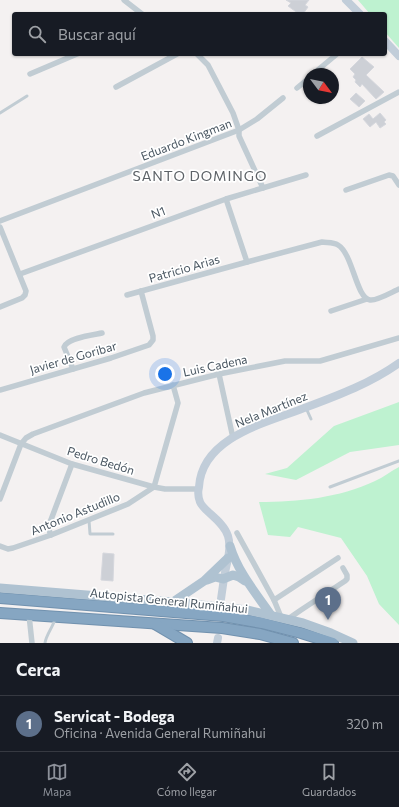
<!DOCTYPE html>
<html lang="es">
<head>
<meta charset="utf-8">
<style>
  body { margin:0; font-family:Commissioner,sans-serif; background:#242831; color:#f1f3f6 }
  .compass { position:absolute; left:303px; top:68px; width:36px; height:36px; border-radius:50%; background:#171b24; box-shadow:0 1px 3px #0004; rotate:122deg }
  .you { position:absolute; left:165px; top:374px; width:14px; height:14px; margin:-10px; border:3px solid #fff; border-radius:50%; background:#1a73e8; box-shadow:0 0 0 6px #1a73e833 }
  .badge { display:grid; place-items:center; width:26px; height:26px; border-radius:50%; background:#8c9099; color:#fff; font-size:13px; font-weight:700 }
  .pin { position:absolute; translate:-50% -33px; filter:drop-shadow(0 1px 2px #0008) }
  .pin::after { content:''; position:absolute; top:21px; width:14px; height:12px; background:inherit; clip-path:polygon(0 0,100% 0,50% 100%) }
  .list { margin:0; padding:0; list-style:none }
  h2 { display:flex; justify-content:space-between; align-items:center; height:52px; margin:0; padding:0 16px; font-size:17px }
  h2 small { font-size:13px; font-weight:400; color:#9ea1a6 }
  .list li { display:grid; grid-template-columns:26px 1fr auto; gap:12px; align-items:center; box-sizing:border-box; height:56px; padding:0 16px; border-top:1px solid #363941 }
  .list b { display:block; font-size:15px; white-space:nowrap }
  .list p { margin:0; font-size:13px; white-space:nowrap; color:#9ea1a6 }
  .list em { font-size:13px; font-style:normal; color:#9ea1a6 }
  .icon { flex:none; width:22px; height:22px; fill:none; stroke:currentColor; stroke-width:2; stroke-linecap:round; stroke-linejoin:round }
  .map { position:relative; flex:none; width:399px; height:643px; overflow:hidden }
  .search { position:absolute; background:#171b24; box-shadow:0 1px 3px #0004; left:12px; right:12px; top:12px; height:44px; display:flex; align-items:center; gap:10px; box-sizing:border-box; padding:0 14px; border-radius:4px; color:#9ea1a6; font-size:15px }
  .sheet { height:108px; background:#171b24 }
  nav { display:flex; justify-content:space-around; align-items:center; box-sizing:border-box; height:56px; border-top:1px solid #363941; background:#171b24; font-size:11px; color:#9ea1a6 }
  nav a { display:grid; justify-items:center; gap:2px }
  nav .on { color:#8c9099 }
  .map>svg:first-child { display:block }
  .green { fill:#bef2d0 }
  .building { fill:#cdd0d6; stroke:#d5d7dd }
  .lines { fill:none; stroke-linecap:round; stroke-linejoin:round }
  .highway-casing { stroke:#7191ae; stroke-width:12 }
  .lane { stroke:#c1ccd3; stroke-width:3 }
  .street { stroke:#c1ccd3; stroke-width:5.5 }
  .secondary { stroke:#c1cdd9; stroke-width:8 }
  .primary { stroke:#afc2d1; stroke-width:9 }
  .highway { stroke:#86a6c2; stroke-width:10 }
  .labels { text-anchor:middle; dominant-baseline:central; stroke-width:3.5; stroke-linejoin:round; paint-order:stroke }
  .street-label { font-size:12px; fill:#485560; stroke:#fff }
  .quarter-label { font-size:14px; letter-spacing:1px; fill:#5d6267; stroke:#fff }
</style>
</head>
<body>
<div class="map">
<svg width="399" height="643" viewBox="0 0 399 643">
  <rect width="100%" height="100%" fill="#f4f1f1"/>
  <g class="green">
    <polygon points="358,0 399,0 399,48 385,32 385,14 370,14"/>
    <polygon points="399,402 399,445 350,452 296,480 265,474 287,468 334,426"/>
    <path d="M399 467V625L379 604 367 576 341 538 298 527 290 537 268 535 259 502C298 502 339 498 375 481 384 477 391 471 399 467Z"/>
  </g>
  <g class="building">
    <polygon points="286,0 309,0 305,5 308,7 303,14 299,14 288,6 291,3"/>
    <polygon points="362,57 374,67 366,75 384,92 376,99 362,84 360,87 355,82 356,80 353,77 355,74 350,69"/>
    <polygon points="356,93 365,101 359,107 350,99"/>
    <polygon points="380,113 386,120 384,122 386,124 380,128 376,122 370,127 363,119 369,114 373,119"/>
    <polygon points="103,553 114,554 113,581 101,580"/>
  </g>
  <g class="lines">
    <defs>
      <g id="highway">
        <polyline points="0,598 223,616 262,623 301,633 333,643"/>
        <polyline points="0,613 222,628 260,634 293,643"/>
        <polyline points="155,624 187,643"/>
      </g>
    </defs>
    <use href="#highway" class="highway-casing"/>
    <g class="lane">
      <polyline points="0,113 27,96"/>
      <polyline points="306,408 311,419"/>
      <polyline points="330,487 399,461"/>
      <polyline points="89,520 90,534 113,534"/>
      <path d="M45 643C46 635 53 627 55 619"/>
    </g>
    <g class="street">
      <polyline points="124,0 142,14"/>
      <polyline points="197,54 208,65 233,113 239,130 239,136 263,188"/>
      <polyline points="30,74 77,54"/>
      <polyline points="313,74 337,54"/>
      <polyline points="116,87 177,54"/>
      <polyline points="297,88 309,78"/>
      <polyline points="317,136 399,92"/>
      <polyline points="346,190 389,175 393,176 399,185"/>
      <path d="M226 199 247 262 322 242C327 243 333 242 338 245 353 254 356 298 370 300 377 301 392 292 399 289"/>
      <polyline points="0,221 239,130 257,119 283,98"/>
      <polyline points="0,227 26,291 25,295 22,298 0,307"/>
      <polyline points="20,274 226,199 306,175"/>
      <polyline points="127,295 247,262"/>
      <polyline points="331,311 367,299"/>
      <path d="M73 369 64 347C67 338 92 335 102 333"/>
      <polyline points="219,374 233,438"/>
      <polyline points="0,390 111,358 149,345 153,340 153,336 141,291"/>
      <polyline points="0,435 72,464 154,487 165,489 198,489"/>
      <polyline points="0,499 21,444 26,438 33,434 144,393 219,374 285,361 320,361 399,338"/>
      <polyline points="237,533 274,600 281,617"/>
      <polyline points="51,535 49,530 49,525 72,464"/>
      <polyline points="0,546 8,549 13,548 51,535 128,504 154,487 178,403 173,385"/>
      <polyline points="274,600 338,558"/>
      <polyline points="29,615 32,643"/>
      <polyline points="288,619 301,610 345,581 347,579 347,575 343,568"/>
    </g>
    <g class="secondary">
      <polyline points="346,0 360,14"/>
      <polyline points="385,41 399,56"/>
      <path d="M221 599C222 592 223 585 224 578 226 565 232 549 228 536 223 520 203 511 200 502 198 497 198 491 199 487 202 436 269 422 307 407 339 395 371 383 399 363"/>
      <polyline points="217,643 218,638"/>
    </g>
    <g class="primary">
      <path d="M230 546C238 572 255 592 271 615"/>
      <polyline points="207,580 215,577 223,579 233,575 239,577 245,581"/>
      <polyline points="0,588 173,602 247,610 303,623 331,633 353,643"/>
      <polyline points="173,602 204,581 228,558"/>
    </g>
    <use href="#highway" class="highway"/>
  </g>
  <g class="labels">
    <g class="street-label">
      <text transform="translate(186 139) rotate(-21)">Eduardo Kingman</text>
      <text transform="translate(158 212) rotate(-20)">N1</text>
      <text transform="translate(184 268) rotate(-16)">Patricio Arias</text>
      <text transform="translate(73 357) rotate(-16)">Javier de Goribar</text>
      <text transform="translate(215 365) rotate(-12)">Luis Cadena</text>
      <text transform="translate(271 409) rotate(-22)">Nela Martínez</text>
      <text transform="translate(101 460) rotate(17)">Pedro Bedón</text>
      <text transform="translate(75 513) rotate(-22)">Antonio Astudillo</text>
      <text transform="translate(169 600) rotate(6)">Autopista General Rumiñahui</text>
    </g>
    <g class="quarter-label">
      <text x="200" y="175">SANTO DOMINGO</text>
    </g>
  </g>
</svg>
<svg class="compass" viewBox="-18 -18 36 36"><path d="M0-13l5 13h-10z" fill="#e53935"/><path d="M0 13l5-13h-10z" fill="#9ea1a6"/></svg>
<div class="you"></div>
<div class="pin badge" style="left:328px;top:620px;background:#5c6f8a">1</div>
<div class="search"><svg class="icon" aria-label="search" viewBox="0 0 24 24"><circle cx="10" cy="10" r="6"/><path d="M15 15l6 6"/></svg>Buscar aquí</div>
</div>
<section class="sheet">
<h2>Cerca<small></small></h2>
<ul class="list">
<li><span class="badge" style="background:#5c6f8a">1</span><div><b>Servicat - Bodega</b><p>Oficina · Avenida General Rumiñahui</p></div><em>320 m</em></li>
</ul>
</section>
<nav>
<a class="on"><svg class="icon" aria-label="map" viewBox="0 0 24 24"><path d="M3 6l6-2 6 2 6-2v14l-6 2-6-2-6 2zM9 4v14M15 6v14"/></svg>Mapa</a>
<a><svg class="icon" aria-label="directions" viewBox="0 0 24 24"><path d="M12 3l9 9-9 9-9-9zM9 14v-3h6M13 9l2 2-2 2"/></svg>Cómo llegar</a>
<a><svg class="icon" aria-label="saved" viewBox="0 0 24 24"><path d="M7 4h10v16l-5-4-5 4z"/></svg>Guardados</a>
</nav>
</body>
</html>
